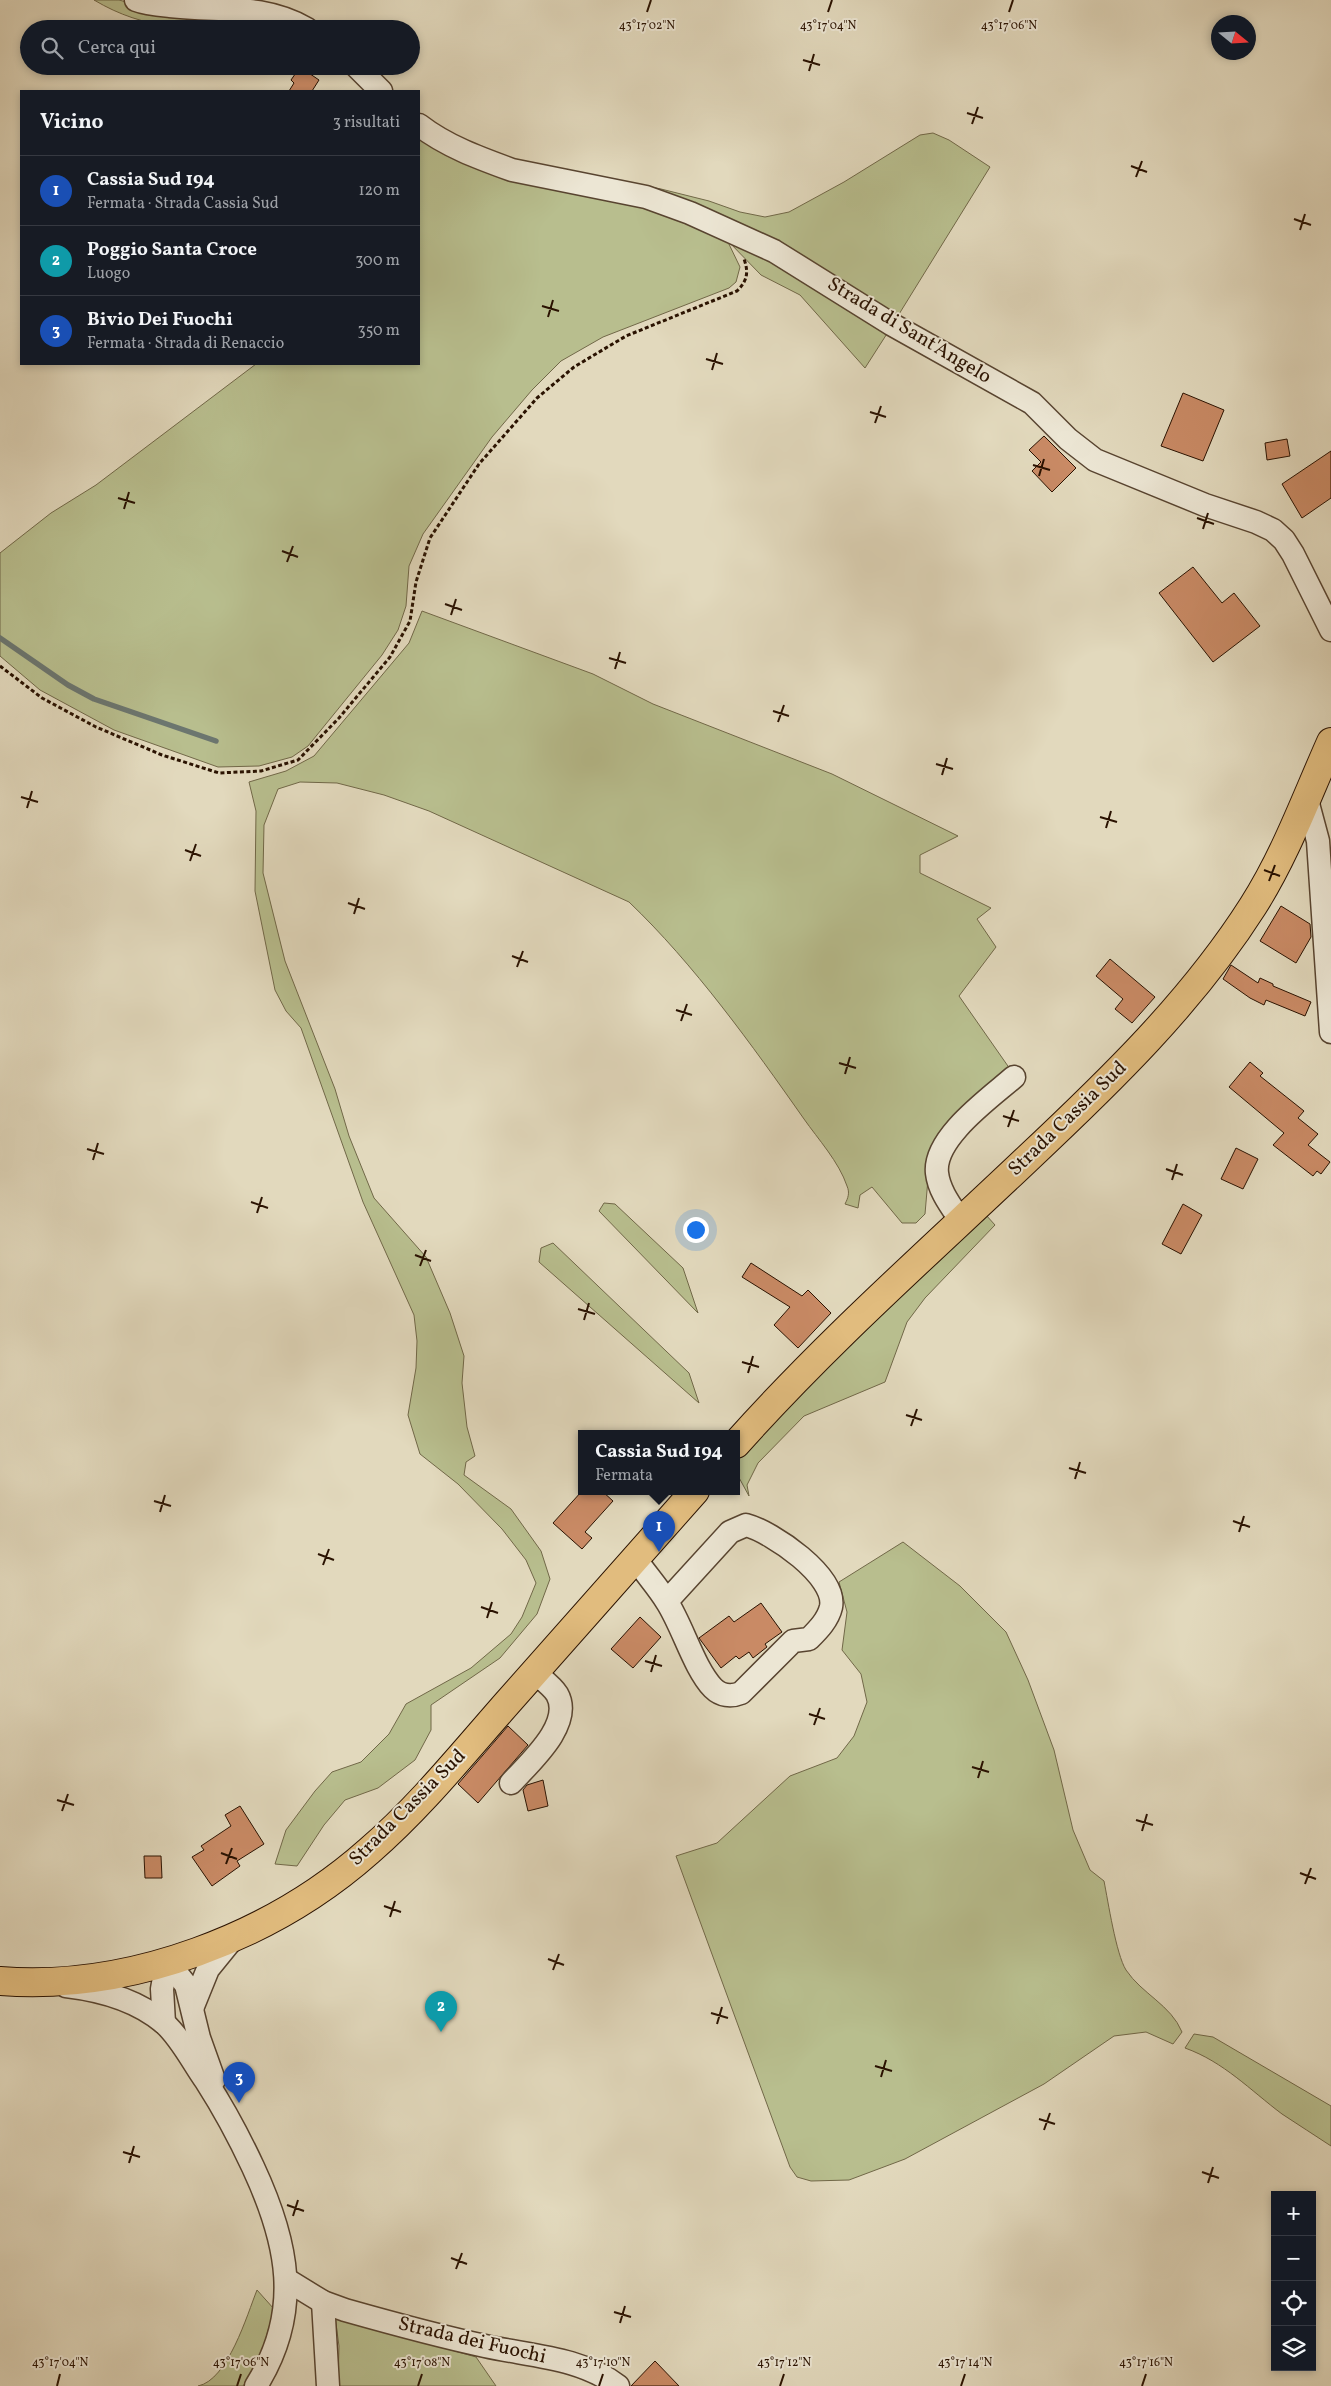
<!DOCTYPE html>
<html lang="it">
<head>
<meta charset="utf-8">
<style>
  body { margin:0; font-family:Vollkorn,serif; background:#242831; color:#f1f3f6 }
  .controls { position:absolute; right:15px; bottom:15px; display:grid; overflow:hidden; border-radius:0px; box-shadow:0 2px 8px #0003 }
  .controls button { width:45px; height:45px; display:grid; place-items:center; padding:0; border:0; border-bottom:1px solid #363941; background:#171b24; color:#f1f3f6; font:25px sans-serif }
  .compass { position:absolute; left:1211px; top:15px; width:45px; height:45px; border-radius:50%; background:#171b24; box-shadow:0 2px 8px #0003; rotate:108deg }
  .you { position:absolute; left:695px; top:1229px; width:18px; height:18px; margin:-12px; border:4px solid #fff; border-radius:50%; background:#1a73e8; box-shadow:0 0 0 8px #1a73e833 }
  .badge { display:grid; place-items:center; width:32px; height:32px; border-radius:50%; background:#0b8043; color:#fff; font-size:16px; font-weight:700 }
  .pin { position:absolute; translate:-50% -41px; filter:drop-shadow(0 1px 2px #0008) }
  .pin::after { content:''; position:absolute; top:26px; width:18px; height:15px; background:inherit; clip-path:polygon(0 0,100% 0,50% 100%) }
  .popup { position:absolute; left:578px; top:1430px; width:162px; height:65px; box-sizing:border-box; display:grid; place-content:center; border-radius:0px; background:#171b24; filter:drop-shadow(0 1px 4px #0005); font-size:16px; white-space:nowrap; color:#9ea1a6 }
  .popup b { font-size:19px; color:#f1f3f6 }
  .popup::after { content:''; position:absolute; left:50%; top:100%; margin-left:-10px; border:10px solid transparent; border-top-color:#171b24 }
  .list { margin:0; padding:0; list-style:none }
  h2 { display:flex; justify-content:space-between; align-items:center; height:65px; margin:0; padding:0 20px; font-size:21px }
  h2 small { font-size:16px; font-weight:400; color:#9ea1a6 }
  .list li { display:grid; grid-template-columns:32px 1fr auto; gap:15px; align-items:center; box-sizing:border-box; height:70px; padding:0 20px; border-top:1px solid #363941 }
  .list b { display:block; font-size:19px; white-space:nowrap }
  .list p { margin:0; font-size:16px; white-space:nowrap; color:#9ea1a6 }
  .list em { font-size:16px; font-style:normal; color:#9ea1a6 }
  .icon { flex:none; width:28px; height:28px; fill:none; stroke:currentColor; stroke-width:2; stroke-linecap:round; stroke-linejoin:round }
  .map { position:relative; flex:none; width:1331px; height:2386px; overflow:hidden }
  .search { position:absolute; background:#171b24; box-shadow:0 2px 8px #0003; left:20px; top:20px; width:400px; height:55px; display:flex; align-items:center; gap:12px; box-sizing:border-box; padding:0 18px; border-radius:28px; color:#9ea1a6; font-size:19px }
  .panel { position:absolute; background:#171b24; box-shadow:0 2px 8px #0003; left:20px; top:90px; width:400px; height:275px; border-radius:0px }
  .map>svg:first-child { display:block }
  .green { fill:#b8be8e; stroke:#716848 }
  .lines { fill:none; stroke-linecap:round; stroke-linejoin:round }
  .stream { stroke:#6c766f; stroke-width:5.5 }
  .building { fill:#c98a65; stroke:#2a1201 }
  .minor-casing { stroke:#584430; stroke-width:25 }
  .major-casing { stroke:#2a1201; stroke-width:30 }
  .path { stroke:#2a1201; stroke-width:3; stroke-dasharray:4 2.5; stroke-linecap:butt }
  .minor { stroke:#ece6d4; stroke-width:22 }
  .major { stroke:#e1bc7e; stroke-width:28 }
  .ticks { fill:none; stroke:#2a1201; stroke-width:2 }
  .labels { text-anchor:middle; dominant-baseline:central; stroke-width:4; stroke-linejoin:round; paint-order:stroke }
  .street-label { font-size:20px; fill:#2a1201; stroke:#ece6d4 }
  .ticks-label { font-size:12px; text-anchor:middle; fill:#2a1201; stroke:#ece6d4; stroke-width:4; stroke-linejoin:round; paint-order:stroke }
</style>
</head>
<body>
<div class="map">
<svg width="1331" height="2386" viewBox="0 0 1331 2386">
  <rect width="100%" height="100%" fill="#e2d9bd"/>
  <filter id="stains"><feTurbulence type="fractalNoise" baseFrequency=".004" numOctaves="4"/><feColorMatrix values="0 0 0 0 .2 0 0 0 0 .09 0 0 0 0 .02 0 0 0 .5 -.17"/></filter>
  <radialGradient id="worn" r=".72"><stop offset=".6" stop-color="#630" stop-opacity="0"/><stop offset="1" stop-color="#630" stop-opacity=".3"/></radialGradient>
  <g class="green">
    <path d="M94 0H119L152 9 257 18 249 29C191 29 146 31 94 0Z"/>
    <polygon points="419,131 595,190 765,251 890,329 865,368 800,295 761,275 727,240 740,267 736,282 729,288 603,337 561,361 532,390 492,437 423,534 409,566 406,606 398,630 382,655 308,746 292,757 259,766 218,767 114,730 40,690 0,656 0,553 51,513 96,485 256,364 419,364"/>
    <polygon points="933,133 949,140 990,167 896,319 795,257 573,171 661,189 709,201 740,212 765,217 789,212 844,182 920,135"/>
    <path d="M422 611 593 674 653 704 832 774 958 836 920 855V873L991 908 977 919 996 947 959 996 1010 1069 929 1167 925 1214 916 1223H902L872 1187 860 1195 858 1208 845 1204C848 1198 850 1193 847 1186 839 1162 818 1139 804 1119 752 1045 694 964 629 902L429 811 384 795 337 783 300 782 278 789 264 825 263 873 285 961 335 1089 349 1136 374 1198 426 1257 450 1313 464 1356 462 1383 467 1427 475 1456 466 1462 464 1475 511 1509 541 1551 550 1579 537 1614 500 1658 431 1705V1730L415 1760 378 1788 345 1800 324 1825 297 1866 275 1864 286 1830 315 1791 332 1772 361 1762 389 1734 406 1704 471 1668 511 1634 522 1617 536 1583 526 1560 502 1529 458 1484 420 1454 408 1415 416 1368 417 1341 414 1315 363 1202 301 1028 286 1011 275 990 255 891 256 811 249 782 286 771 314 756 409 643Z"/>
    <polygon points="604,1203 615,1204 683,1268 698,1313 599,1211"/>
    <polygon points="986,1215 995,1225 925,1298 907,1322 885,1382 804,1416 758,1463 747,1485 749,1496 737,1474 736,1462 849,1339"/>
    <polygon points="553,1243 689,1373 699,1403 539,1262 541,1248"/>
    <path d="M903 1542 960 1586 1006 1632 1028 1680 1054 1750 1073 1830 1090 1870 1104 1881C1108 1901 1116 1954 1126 1970 1142 1994 1171 2005 1182 2032L1173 2044 1146 2032 1114 2036 1044 2084 905 2159 849 2180 811 2181 797 2177 790 2167 676 1856 717 1843 790 1776 837 1758 854 1736 867 1702 861 1674 842 1650 847 1612 839 1582Z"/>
    <path d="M1194 2034 1213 2037 1331 2106V2146C1315 2135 1298 2125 1282 2114 1250 2090 1224 2062 1185 2048Z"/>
    <path d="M257 2290 274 2309 261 2356 245 2383 243 2386H198C228 2380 247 2315 257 2290Z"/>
    <polygon points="335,2317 476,2357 496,2386 338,2386 339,2346"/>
  </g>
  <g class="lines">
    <polyline class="stream" points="0,638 68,685 94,699 216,741"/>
  </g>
  <g class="building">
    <polygon points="300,67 319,80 312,91 289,91 294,83 291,80"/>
    <polygon points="1183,393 1224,410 1203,461 1161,446"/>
    <polygon points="1044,436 1076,468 1052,492 1032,471 1041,462 1029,450"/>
    <polygon points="1287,439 1290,456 1267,460 1265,443"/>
    <polygon points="1331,451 1331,498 1302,518 1282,484"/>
    <polygon points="1193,567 1222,603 1234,593 1260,626 1213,662 1159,593"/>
    <polygon points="1281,906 1310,924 1311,937 1296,963 1260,941"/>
    <polygon points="1110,959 1155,997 1132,1023 1115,1009 1123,999 1096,976"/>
    <polygon points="1231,965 1258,983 1260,978 1273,984 1273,986 1311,1002 1305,1016 1266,1000 1264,1005 1250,998 1223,979"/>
    <polygon points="1250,1062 1263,1073 1260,1076 1304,1111 1298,1118 1318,1134 1308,1145 1330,1162 1321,1174 1317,1171 1313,1176 1273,1145 1284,1133 1229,1087"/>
    <polygon points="1236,1148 1258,1159 1243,1189 1221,1179"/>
    <polygon points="1183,1204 1202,1215 1181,1254 1162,1244"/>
    <polygon points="751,1263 802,1296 808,1290 831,1313 798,1348 774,1325 790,1307 742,1277"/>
    <polygon points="582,1491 602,1491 613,1501 585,1532 592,1538 582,1549 553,1523"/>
    <polygon points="761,1603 782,1632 765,1644 767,1647 753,1658 749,1652 739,1659 736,1656 721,1668 699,1638 729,1616 734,1622"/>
    <polygon points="640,1617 661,1637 633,1668 611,1649"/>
    <polygon points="508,1726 528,1745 478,1803 458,1784"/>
    <polygon points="543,1780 548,1806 528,1811 523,1790 527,1785"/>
    <polygon points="240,1806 264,1844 237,1861 240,1866 212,1886 192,1857 204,1850 201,1846 231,1826 225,1815"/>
    <polygon points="144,1856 161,1856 162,1878 145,1878"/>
    <polygon points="655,2361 679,2386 631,2386"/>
  </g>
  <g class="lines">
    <defs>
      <g id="minor">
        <path d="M136 0C146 4 159 5 170 6 219 12 262 3 307 29"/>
        <polyline points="356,66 381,91"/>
        <path d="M419 125C446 146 479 158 512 170L646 197 690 213 774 251 891 324 1032 403 1068 439 1095 460 1205 505 1256 522 1273 530 1284 540 1293 554 1331 630"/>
        <polyline points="1307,800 1318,841 1331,1032"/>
        <path d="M961 1221C951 1206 939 1191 937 1173 933 1138 990 1098 1014 1077"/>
        <path d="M635 1558C645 1573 658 1587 667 1602 683 1627 694 1668 713 1688 721 1696 731 1697 741 1693L793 1641 809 1639C818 1630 828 1620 831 1607 837 1576 772 1532 746 1525L730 1532 667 1601"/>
        <path d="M511 1783C529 1763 574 1724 557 1694 552 1686 542 1679 534 1672"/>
        <polyline points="167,1961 186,1985 199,2038 214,2080"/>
        <path d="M66 1986C100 1990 137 2000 164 2023 181 2038 193 2063 206 2081 224 2109 239 2137 253 2167 288 2242 303 2311 256 2386"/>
        <polyline points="193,2006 208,1969 234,1937"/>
        <polyline points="164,2023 162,1989 167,1961"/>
        <path d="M287 2280 323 2302 345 2310C391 2323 438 2336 485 2346 530 2356 580 2357 618 2386"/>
        <polyline points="323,2302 328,2386"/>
      </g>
      <g id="major">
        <path d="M736 1444C827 1342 928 1253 1026 1160 1109 1082 1192 1002 1253 906 1286 854 1306 798 1331 742"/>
        <path d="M0 1981C130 1991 272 1937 369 1851 420 1807 464 1752 509 1701 571 1631 633 1561 695 1491"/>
      </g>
    </defs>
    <use href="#minor" class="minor-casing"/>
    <use href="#major" class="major-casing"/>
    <path class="path" d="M0 666 42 698 96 727 162 755 219 773 261 771 298 760 339 718 390 657 410 621 416 582 430 538 479 464 537 398 574 367 626 336 737 291C747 281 749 273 744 259"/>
    <use href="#minor" class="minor"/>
    <use href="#major" class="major"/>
  </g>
  <path class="ticks" d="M647 12 651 0M828 12 832 0M1009 12 1013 0M803 60 820 65M809 71 814 54M967 113 983 118M972 124 978 107M1131 166 1147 172M1136 177 1142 161M1294 219 1311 225M1300 230 1305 214M542 306 559 311M548 317 553 300M706 359 723 364M712 370 717 353M870 412 886 417M875 423 881 406M1033 465 1050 470M1039 476 1044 459M118 498 135 503M124 509 129 492M1197 518 1214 524M1203 529 1208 513M282 551 298 557M287 562 293 546M445 604 462 610M451 615 456 599M609 658 626 663M615 669 620 652M773 711 789 716M778 722 784 705M936 764 953 769M942 775 947 758M21 797 38 802M27 808 32 791M1100 817 1117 822M1106 828 1111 811M185 850 201 856M190 861 196 844M1264 870 1280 876M1269 881 1275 865M348 903 365 909M354 914 359 898M512 956 528 962M517 967 523 951M676 1010 692 1015M681 1021 687 1004M839 1063 856 1068M845 1074 850 1057M1003 1116 1019 1121M1008 1127 1014 1110M87 1149 104 1154M93 1160 98 1143M1166 1169 1183 1175M1172 1180 1177 1164M251 1202 268 1208M257 1213 262 1197M415 1255 431 1261M420 1266 426 1250M578 1309 595 1314M584 1320 589 1303M742 1362 759 1367M748 1373 753 1356M906 1415 922 1420M911 1426 917 1409M1069 1468 1086 1473M1075 1479 1080 1462M154 1501 171 1506M160 1512 165 1495M1233 1521 1250 1527M1239 1532 1244 1516M318 1554 334 1560M323 1565 329 1549M481 1607 498 1613M487 1618 492 1602M645 1661 662 1666M651 1672 656 1655M809 1714 825 1719M814 1725 820 1708M972 1767 989 1772M978 1778 983 1761M57 1800 74 1805M62 1811 68 1794M1136 1820 1153 1825M1142 1831 1147 1814M221 1853 237 1859M226 1864 232 1848M1300 1873 1316 1879M1305 1884 1311 1868M384 1906 401 1912M390 1917 395 1901M548 1959 564 1965M553 1970 559 1954M711 2013 728 2018M717 2024 722 2007M875 2066 892 2071M881 2077 886 2060M1039 2119 1055 2124M1044 2130 1050 2113M123 2152 140 2157M129 2163 134 2146M1202 2172 1219 2178M1208 2183 1213 2167M287 2205 304 2211M293 2216 298 2200M451 2258 467 2264M456 2269 462 2253M614 2312 631 2317M620 2323 625 2306M57 2386 60 2374M237 2386 241 2374M418 2386 422 2374M599 2386 603 2374M780 2386 784 2374M961 2386 965 2374M1142 2386 1146 2374"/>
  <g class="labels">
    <g class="street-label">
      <text transform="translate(909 331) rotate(31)">Strada di Sant'Angelo</text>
      <text transform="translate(1068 1119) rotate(-44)">Strada Cassia Sud</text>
      <text transform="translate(408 1808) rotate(-45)">Strada Cassia Sud</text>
      <text transform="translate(472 2341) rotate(13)">Strada dei Fuochi</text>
    </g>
  </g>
  <g class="ticks-label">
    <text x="647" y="29">43°17'02"N</text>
    <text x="828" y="29">43°17'04"N</text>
    <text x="1009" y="29">43°17'06"N</text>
    <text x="60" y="2366">43°17'04"N</text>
    <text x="241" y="2366">43°17'06"N</text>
    <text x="422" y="2366">43°17'08"N</text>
    <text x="603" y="2366">43°17'10"N</text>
    <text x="784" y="2366">43°17'12"N</text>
    <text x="965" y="2366">43°17'14"N</text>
    <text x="1146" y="2366">43°17'16"N</text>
  </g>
  <rect width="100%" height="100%" filter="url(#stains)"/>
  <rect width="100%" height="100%" fill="url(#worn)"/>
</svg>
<div class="controls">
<button>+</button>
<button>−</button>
<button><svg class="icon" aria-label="locate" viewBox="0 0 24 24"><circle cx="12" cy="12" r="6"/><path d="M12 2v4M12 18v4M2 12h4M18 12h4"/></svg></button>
<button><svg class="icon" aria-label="layers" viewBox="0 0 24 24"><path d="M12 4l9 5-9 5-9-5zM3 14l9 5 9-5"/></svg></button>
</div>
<svg class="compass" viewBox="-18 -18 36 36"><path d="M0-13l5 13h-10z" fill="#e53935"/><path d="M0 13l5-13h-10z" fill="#9ea1a6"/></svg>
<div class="you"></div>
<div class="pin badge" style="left:659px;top:1552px;background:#1a4fb4">1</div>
<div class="popup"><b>Cassia Sud 194</b>Fermata</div>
<div class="pin badge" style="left:441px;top:2032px;background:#0f9aa8">2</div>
<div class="pin badge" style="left:239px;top:2103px;background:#1a4fb4">3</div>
<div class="search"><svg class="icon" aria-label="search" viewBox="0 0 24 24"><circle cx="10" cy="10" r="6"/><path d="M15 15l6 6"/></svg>Cerca qui</div>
<section class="panel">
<h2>Vicino<small>3 risultati</small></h2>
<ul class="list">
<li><span class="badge" style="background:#1a4fb4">1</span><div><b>Cassia Sud 194</b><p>Fermata · Strada Cassia Sud</p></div><em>120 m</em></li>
<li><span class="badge" style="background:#0f9aa8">2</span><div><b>Poggio Santa Croce</b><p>Luogo</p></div><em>300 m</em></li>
<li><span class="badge" style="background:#1a4fb4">3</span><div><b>Bivio Dei Fuochi</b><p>Fermata · Strada di Renaccio</p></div><em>350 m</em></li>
</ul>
</section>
</div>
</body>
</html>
